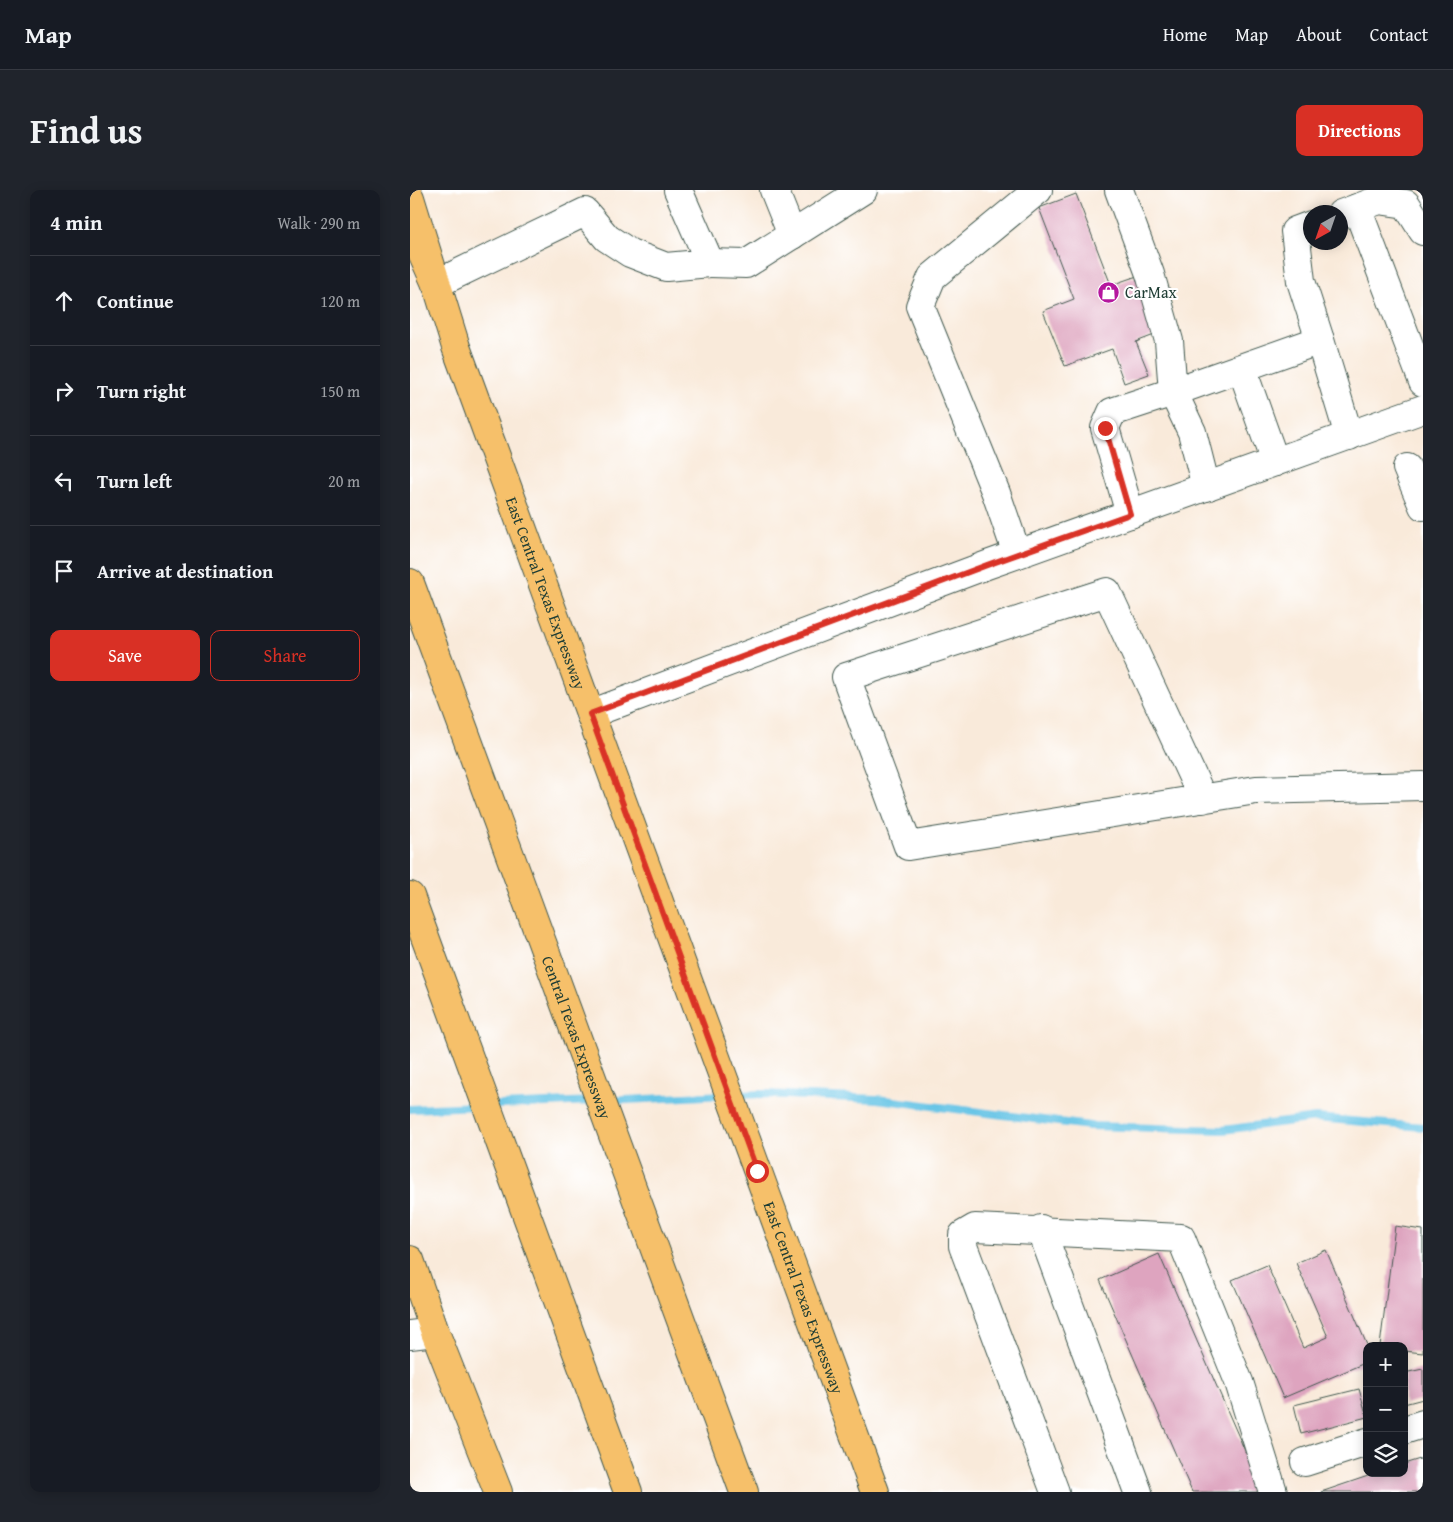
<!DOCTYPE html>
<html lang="en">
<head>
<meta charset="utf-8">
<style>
  body { margin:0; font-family:"Gentium Book Plus",serif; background:#20242c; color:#f1f3f6 }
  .controls { position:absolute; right:15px; bottom:15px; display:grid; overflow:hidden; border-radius:10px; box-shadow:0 2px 12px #0003 }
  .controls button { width:45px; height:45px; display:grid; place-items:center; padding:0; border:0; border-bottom:1px solid #363941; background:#171b24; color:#f1f3f6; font:25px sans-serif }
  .compass { position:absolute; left:893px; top:15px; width:45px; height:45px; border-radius:50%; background:#171b24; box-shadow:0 2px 12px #0003; rotate:220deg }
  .stop { position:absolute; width:15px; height:15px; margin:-11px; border:4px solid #d93025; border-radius:50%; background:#fff }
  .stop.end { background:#d93025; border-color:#fff; box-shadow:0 1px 5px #0008 }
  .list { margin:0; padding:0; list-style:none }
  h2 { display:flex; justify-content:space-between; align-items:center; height:65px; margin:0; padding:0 20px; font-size:21px }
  h2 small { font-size:16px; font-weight:400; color:#9ea1a6 }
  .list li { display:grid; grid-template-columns:32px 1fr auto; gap:15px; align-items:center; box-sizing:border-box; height:90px; padding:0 20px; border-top:1px solid #363941 }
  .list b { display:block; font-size:19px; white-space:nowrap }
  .list em { font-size:16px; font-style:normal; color:#9ea1a6 }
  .actions { display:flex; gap:10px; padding:15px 20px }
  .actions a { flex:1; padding:11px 0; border:1px solid #d93025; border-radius:10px; text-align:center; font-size:18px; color:#d93025 }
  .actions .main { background:#d93025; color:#fff }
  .icon { flex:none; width:28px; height:28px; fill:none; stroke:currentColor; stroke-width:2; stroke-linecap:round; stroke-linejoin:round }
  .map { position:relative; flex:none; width:1013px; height:1302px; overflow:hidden; border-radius:10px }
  header { display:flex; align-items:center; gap:30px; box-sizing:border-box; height:70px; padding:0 25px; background:#171b24; border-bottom:1px solid #363941 }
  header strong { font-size:24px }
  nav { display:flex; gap:28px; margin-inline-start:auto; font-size:18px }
  .intro { display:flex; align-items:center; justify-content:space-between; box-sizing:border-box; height:120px; padding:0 30px }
  h1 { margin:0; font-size:35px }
  .button { padding:12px 22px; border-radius:10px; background:#d93025; color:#fff; font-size:18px; font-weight:700 }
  main { display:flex; gap:30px; padding:0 30px }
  aside { flex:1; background:#171b24; border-radius:10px; box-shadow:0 2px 12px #0003 }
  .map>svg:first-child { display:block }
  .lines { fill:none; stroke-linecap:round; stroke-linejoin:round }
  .stream { stroke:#68c5e6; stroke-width:8 }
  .building { fill:#dea4bf }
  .minor-casing { stroke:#40574d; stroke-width:30 }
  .major-casing { stroke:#40574d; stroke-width:30 }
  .highway-casing { stroke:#40574d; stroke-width:30 }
  .minor { stroke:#fff; stroke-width:28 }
  .major { stroke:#f6c06b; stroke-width:28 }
  .highway { stroke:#f6c06b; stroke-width:28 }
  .route { stroke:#d93025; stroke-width:6 }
  .labels { text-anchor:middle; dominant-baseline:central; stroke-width:4; stroke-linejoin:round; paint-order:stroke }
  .poi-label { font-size:16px; fill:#1f3d34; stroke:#fff; text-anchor:start }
  .street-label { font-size:16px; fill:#1f3d34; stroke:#fff }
</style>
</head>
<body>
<header>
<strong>Map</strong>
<nav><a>Home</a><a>Map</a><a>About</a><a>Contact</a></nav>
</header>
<div class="intro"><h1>Find us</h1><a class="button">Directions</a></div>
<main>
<aside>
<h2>4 min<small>Walk · 290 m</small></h2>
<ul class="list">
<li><svg class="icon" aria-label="ahead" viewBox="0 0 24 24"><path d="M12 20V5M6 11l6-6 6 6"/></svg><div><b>Continue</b></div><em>120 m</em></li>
<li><svg class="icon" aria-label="right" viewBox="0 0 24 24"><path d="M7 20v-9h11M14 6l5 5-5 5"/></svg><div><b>Turn right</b></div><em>150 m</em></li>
<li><svg class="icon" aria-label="left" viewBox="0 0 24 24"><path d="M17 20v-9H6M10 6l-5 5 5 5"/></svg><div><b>Turn left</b></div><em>20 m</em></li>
<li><svg class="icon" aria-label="arrive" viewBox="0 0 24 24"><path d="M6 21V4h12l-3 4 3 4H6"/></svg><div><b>Arrive at destination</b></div></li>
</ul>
<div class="actions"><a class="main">Save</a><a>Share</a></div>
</aside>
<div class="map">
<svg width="1013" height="1302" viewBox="0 0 1013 1302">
  <rect width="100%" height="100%" fill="#fff"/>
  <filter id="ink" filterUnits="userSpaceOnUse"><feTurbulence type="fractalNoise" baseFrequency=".02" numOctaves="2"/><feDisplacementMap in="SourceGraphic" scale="10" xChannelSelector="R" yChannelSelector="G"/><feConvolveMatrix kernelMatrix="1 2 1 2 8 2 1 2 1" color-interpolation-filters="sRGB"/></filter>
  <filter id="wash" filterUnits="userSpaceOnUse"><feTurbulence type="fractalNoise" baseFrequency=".0096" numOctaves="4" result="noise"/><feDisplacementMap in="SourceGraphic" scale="20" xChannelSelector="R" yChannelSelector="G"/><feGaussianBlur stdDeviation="1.12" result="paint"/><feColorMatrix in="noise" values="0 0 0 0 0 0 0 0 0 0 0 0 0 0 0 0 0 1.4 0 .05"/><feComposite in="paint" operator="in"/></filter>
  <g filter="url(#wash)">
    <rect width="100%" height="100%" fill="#f9eada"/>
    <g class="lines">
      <g class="stream">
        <polyline points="326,905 355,904 467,909 680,936 813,940 906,928 1013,937"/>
        <polyline points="196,911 314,905"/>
        <polyline points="0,919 184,911"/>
      </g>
    </g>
    <g id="blocks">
      <g class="building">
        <polygon points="666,4 701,95 730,85 752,142 726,152 739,184 714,193 702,159 655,176 633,121 664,109 629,18"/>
        <polygon points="985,1036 1013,1040 1013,1163 994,1161 994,1156 970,1156"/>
        <polygon points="916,1060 957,1155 957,1172 873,1208 822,1090 857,1075 893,1158 918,1147 886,1073"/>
        <polygon points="749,1064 852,1300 846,1302 782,1302 690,1090"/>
        <polygon points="1013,1179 1013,1209 994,1214 994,1183"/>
        <polygon points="949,1199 957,1227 891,1244 884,1215"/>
        <polygon points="1013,1268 1013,1302 911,1302 967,1283 994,1283 994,1274"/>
      </g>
    </g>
  </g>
  <g filter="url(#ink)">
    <use href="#blocks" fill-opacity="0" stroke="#40574d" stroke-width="1"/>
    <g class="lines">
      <defs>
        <g id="minor">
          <polyline points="364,0 382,45"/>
          <polyline points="709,0 740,84 759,151 763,202 910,150 891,91 885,41 901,35"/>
          <polyline points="947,18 1013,192"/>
          <polyline points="931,24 969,10 996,14 1013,41"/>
          <polyline points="300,73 336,74 453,0"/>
          <polyline points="26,94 175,22 197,48 220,63 256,77 300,73 268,0"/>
          <polyline points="910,150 939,246"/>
          <polyline points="832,179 865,272"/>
          <polyline points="997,278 1013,316"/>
          <polyline points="720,324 695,238 702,222 763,202 782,242 796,297"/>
          <polyline points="607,364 586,303 510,116 522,87 628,0"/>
          <polyline points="180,524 577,375 1013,219"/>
          <polyline points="793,609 697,402 436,487 498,656 846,600 1013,596"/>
          <polyline points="631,1039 728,1302"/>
          <polyline points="0,1145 25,1142"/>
          <polyline points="994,1240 1013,1234"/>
          <polyline points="895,1272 957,1252"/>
          <polyline points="645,1302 553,1056 553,1045 565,1038 771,1048 829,1192 863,1302"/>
        </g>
        <g id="major">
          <path id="s1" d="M0 8 46 157 465 1302"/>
          <polyline points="0,1070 25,1142 88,1302"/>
        </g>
        <g id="highway">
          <polyline points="0,35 26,94"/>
          <path id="s2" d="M0 393 334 1302"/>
          <polyline points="0,706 218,1302"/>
        </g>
      </defs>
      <use href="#minor" class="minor-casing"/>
      <use href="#major" class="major-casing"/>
      <use href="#highway" class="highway-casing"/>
      <use href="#minor" class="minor"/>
      <use href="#major" class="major"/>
      <use href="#highway" class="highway"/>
    </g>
  </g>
  <g class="lines" filter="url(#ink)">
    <polyline class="route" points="347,981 180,524 577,375 720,324 695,238"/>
  </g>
  <defs>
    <symbol id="shop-disc" viewBox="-11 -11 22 22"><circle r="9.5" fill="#b5179e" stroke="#fff"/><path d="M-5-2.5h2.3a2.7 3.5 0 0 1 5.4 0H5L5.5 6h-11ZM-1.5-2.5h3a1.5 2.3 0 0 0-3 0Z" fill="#fff"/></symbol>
  </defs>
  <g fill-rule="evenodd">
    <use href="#shop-disc" x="686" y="90" width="25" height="25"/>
  </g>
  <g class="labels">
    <g class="poi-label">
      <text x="715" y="102">CarMax</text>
    </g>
    <g class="street-label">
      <text stroke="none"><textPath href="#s1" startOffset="418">East Central Texas Expressway</textPath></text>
      <text stroke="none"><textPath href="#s2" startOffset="484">Central Texas Expressway</textPath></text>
      <text stroke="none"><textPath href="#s1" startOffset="1168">East Central Texas Expressway</textPath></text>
    </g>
  </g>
</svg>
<div class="controls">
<button>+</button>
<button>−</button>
<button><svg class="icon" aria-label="layers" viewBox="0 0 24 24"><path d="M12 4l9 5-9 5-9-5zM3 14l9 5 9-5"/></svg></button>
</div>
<svg class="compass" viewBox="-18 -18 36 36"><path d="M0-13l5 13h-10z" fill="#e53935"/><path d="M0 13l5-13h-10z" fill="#9ea1a6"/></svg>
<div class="stop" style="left:347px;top:981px"></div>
<div class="stop end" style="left:695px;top:238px"></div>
</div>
</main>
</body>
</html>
